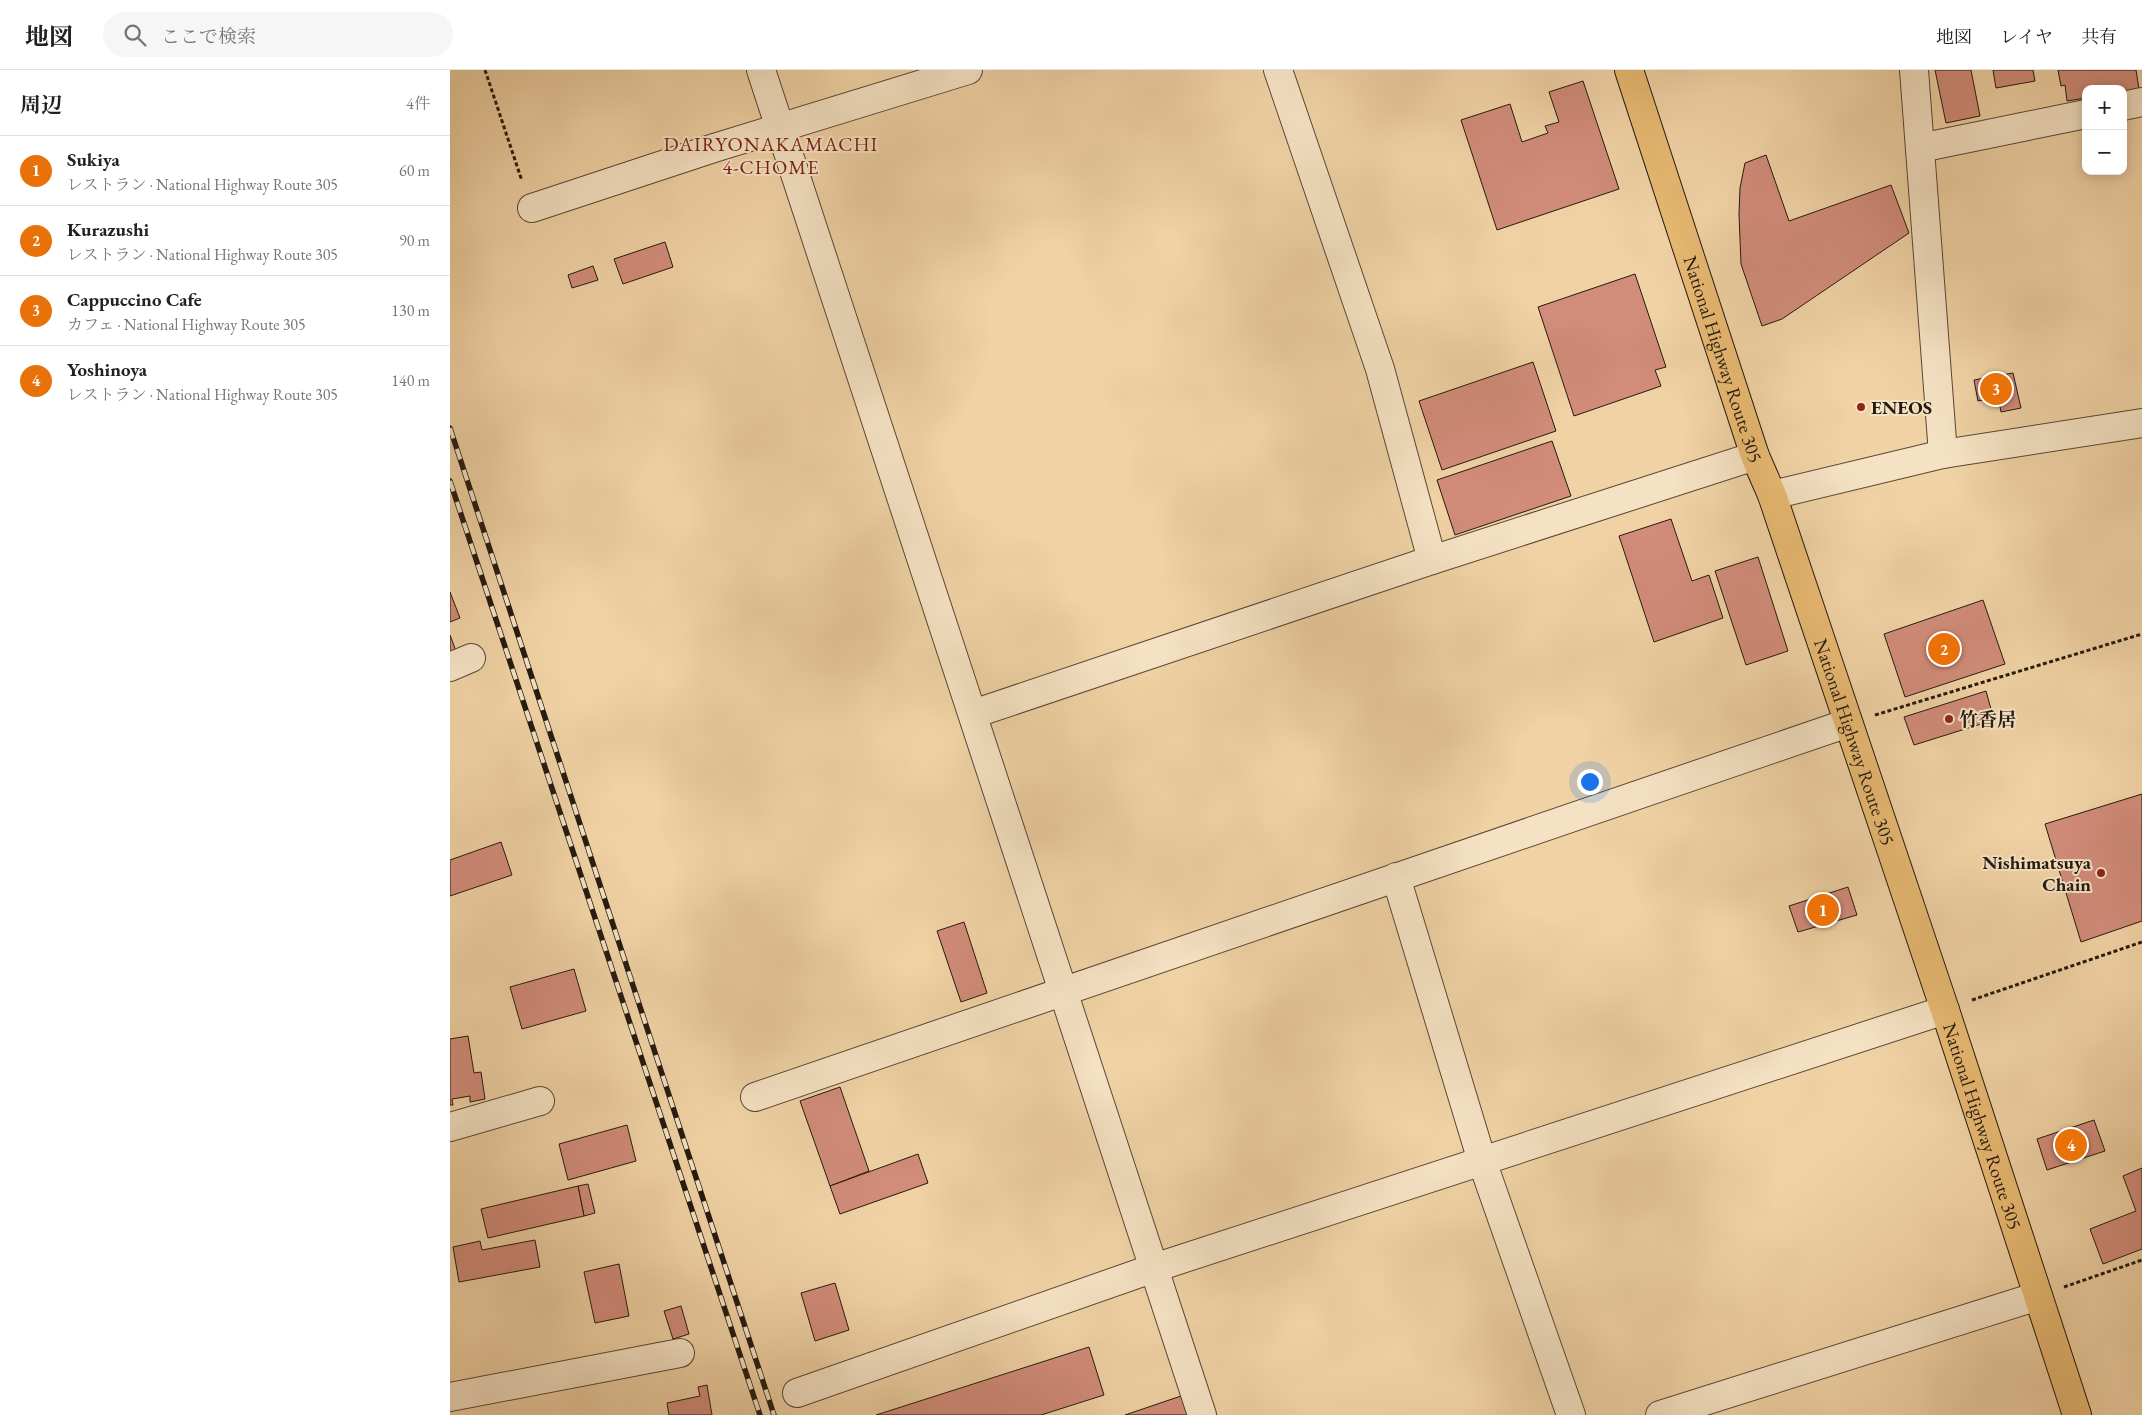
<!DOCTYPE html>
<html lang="ja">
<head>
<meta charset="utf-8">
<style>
  body { margin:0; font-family:"EB Garamond","Noto Serif JP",serif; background:#f6f6f6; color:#222 }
  .controls { position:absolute; right:15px; top:15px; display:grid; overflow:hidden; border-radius:10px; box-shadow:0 2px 12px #0003 }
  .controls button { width:45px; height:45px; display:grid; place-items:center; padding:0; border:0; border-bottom:1px solid #e0e0e0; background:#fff; color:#222; font:25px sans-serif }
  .you { position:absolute; left:1139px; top:711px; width:18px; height:18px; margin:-12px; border:4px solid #fff; border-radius:50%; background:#1a73e8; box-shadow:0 0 0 8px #1a73e833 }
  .badge { display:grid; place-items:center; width:32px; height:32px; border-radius:50%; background:#8f2418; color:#fff; font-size:16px; font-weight:700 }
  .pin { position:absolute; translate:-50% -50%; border:2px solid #fff; box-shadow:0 1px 5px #0006 }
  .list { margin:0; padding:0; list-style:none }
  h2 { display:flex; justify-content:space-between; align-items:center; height:65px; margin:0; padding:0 20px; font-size:21px }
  h2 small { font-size:16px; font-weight:400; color:#767676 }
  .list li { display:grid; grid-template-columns:32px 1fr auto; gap:15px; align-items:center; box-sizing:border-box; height:70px; padding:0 20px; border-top:1px solid #e0e0e0 }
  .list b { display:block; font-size:19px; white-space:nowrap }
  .list p { margin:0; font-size:16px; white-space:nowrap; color:#767676 }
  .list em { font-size:16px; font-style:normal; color:#767676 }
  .icon { flex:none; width:28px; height:28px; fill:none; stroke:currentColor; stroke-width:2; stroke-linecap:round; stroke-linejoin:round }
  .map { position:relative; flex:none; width:1692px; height:1345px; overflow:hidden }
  header { display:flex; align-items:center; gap:30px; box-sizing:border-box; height:70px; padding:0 25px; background:#fff; border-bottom:1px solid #e0e0e0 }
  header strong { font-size:24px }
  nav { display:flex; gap:28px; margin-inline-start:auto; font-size:18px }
  .search { width:350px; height:45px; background:#f6f6f6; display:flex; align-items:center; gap:12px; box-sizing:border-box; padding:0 18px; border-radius:28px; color:#767676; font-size:19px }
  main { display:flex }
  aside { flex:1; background:#fff }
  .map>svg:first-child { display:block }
  .building { fill:#d18c7a; stroke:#251a0f }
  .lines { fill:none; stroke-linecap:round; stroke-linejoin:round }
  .minor-casing { stroke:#584834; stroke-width:30 }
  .highway-casing { stroke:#251a0f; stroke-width:30 }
  .path { stroke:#251a0f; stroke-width:3; stroke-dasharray:4 2.5; stroke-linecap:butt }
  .minor { stroke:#f5e2c4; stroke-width:28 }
  .highway { stroke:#e8b972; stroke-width:28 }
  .rail-casing { stroke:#251a0f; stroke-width:5.5 }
  .rail { stroke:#f5e2c4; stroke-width:4; stroke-dasharray:11; stroke-linecap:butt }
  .poi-dot { fill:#8f2418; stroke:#f5e2c4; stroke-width:2 }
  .labels { text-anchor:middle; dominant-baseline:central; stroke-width:4; stroke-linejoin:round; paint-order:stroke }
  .street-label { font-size:19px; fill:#251a0f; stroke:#f5e2c4 }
  .poi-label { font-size:19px; font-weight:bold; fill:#251a0f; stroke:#f5e2c4; text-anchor:start }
  .neighbourhood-label { font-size:20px; letter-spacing:1px; fill:#7a1f14; stroke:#f5e2c4 }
</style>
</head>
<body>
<header>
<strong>地図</strong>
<div class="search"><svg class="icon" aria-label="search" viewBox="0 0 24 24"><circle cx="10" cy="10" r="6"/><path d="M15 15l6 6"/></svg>ここで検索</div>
<nav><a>地図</a><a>レイヤ</a><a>共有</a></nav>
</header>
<main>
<aside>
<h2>周辺<small>4件</small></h2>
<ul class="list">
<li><span class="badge" style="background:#e8710a">1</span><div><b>Sukiya</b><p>レストラン · National Highway Route 305</p></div><em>60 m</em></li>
<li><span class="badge" style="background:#e8710a">2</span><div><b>Kurazushi</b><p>レストラン · National Highway Route 305</p></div><em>90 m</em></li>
<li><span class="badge" style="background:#e8710a">3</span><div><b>Cappuccino Cafe</b><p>カフェ · National Highway Route 305</p></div><em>130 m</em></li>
<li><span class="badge" style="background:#e8710a">4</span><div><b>Yoshinoya</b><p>レストラン · National Highway Route 305</p></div><em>140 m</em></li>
</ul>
</aside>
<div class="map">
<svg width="1692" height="1345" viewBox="0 0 1692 1345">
  <rect width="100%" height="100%" fill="#f0d2a5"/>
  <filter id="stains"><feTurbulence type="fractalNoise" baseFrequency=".004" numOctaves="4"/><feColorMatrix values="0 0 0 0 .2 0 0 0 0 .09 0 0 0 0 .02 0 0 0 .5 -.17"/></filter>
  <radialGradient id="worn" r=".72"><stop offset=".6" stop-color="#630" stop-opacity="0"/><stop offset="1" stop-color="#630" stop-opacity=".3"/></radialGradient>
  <g class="building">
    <polygon points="1485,0 1521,0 1530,46 1496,53"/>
    <polygon points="1543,0 1583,0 1585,11 1546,18"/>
    <polygon points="1608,0 1686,0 1689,19 1673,22 1673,19 1636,19 1636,28 1617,31 1615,15 1611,16"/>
    <polygon points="1133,11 1169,119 1047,160 1011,50 1060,34 1072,72 1098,63 1095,56 1109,52 1099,22"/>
    <polygon points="1316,85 1339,151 1441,115 1459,163 1332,249 1312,256 1291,194 1289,144 1290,118 1295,93"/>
    <polygon points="215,172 223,197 173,214 164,189"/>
    <polygon points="143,196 148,210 122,218 118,205"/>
    <polygon points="1185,204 1216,297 1205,300 1211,316 1124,346 1088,237"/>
    <polygon points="1083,292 1106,361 992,400 969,331"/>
    <polygon points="1563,303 1571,338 1551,342 1548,327 1528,331 1524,310"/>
    <polygon points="1102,371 1121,426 1005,465 987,410"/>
    <polygon points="1221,449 1242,511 1259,505 1273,548 1204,572 1169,466"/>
    <polygon points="1308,487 1338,581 1296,595 1265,501"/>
    <polygon points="0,522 10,548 0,552"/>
    <polygon points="1533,530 1555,594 1455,627 1434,564"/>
    <polygon points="0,565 6,581 0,583"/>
    <polygon points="1536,621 1544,650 1464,675 1454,647"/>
    <polygon points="1692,724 1692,851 1631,872 1595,754"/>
    <polygon points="51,772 62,805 0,826 0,790"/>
    <polygon points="1398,817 1407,845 1348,862 1339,836"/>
    <polygon points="514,852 537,923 511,932 487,861"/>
    <polygon points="124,899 136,941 72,959 60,917"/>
    <polygon points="18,966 24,1003 31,1002 35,1029 20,1032 20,1026 2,1029 3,1035 0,1035 0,969"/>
    <polygon points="390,1017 419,1101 380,1116 350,1031"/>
    <polygon points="1644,1050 1655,1081 1597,1100 1587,1069"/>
    <polygon points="177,1055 186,1091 118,1110 109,1074"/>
    <polygon points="468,1084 478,1113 390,1144 380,1116"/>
    <polygon points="1692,1098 1692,1179 1653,1194 1640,1159 1686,1141 1673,1106"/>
    <polygon points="138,1114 145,1143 134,1146 128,1116"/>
    <polygon points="128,1116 134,1146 38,1168 31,1139"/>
    <polygon points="85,1170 90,1197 9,1212 3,1177 30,1171 32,1180"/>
    <polygon points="169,1194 179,1246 145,1253 134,1202"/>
    <polygon points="385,1213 399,1260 365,1271 351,1223"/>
    <polygon points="231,1236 239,1264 223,1269 214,1241"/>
    <polygon points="639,1277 654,1325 591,1345 426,1345"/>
    <polygon points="257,1315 262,1345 219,1345 217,1333 250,1326 248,1317"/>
    <polygon points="731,1326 737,1345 675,1345"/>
  </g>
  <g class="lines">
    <defs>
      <g id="minor">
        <polyline points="311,0 752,1345"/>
        <polyline points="828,0 930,299 982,490"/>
        <polyline points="1464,0 1493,384"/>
        <polyline points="1673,36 1692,32"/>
        <polyline points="1470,78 1636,44"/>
        <polyline points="82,138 264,78 518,0"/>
        <polyline points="1322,425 1493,384 1692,353"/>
        <polyline points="0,597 21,588"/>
        <polyline points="523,644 982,490 1305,386"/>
        <polyline points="946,807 1032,1091 1121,1345"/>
        <polyline points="305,1027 1398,653"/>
        <polyline points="0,1057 90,1031"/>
        <polyline points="347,1323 704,1198 1495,940"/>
        <polyline points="0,1327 230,1283"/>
        <polyline points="1210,1345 1588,1226"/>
      </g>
      <g id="highway">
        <path id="s1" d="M1179 0 1305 386 1322 425 1495 940 1627 1345"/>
      </g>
    </defs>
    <use href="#minor" class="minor-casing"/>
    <use href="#highway" class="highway-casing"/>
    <g class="path">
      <polyline points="35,0 72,111"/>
      <polyline points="1425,645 1692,564"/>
      <polyline points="1522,930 1692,872"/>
      <polyline points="1614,1217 1692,1190"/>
    </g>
    <use href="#minor" class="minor"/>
    <use href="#highway" class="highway"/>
    <defs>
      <g id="rail">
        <polyline points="0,358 324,1345"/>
        <polyline points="0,411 310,1345"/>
      </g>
    </defs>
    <use href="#rail" class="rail-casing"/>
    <use href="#rail" class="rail"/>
  </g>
  <g class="poi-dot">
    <circle cx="1411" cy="337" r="5"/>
    <circle cx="1499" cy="649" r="5"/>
    <circle cx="1651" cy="803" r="5"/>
  </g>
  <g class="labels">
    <g class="street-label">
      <text stroke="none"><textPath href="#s1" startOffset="304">National Highway Route 305</textPath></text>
      <text stroke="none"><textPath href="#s1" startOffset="709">National Highway Route 305</textPath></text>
      <text stroke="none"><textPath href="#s1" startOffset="1114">National Highway Route 305</textPath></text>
    </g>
    <g class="poi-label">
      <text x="1421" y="337">ENEOS</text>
      <text x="1509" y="649">竹香居</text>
      <text x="1641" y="792" text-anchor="end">Nishimatsuya<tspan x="1641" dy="22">Chain</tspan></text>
    </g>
    <g class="neighbourhood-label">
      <text x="321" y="74">DAIRYONAKAMACHI<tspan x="321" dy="23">4-CHOME</tspan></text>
    </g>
  </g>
  <rect width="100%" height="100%" filter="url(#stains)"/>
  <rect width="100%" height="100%" fill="url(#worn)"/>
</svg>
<div class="controls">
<button>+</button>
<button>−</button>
</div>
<div class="you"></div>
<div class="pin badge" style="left:1373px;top:840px;background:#e8710a">1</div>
<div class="pin badge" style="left:1494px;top:579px;background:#e8710a">2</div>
<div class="pin badge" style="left:1546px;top:319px;background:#e8710a">3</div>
<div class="pin badge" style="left:1621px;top:1075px;background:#e8710a">4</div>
</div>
</main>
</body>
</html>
